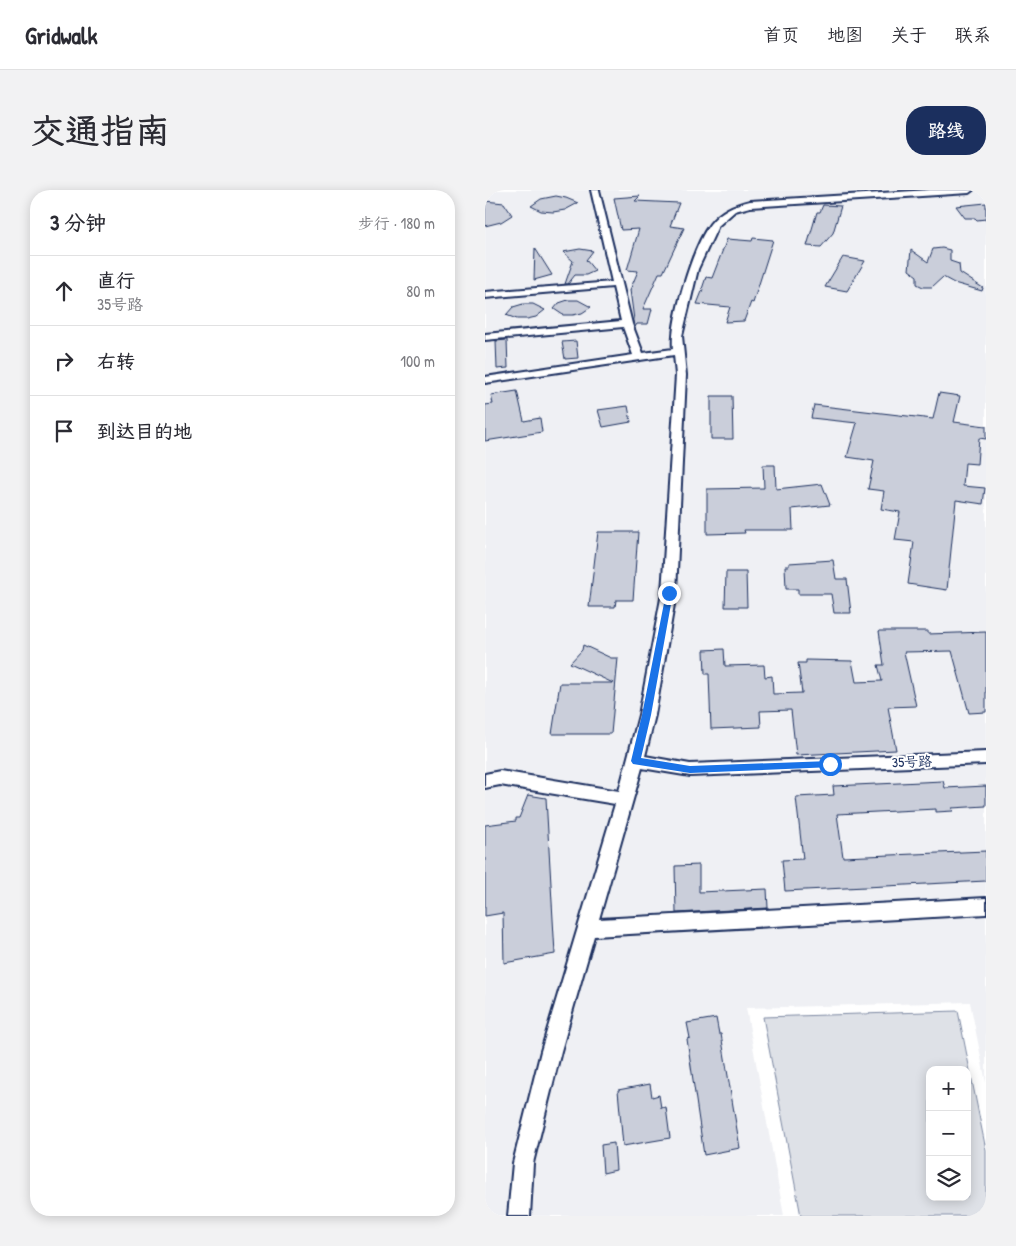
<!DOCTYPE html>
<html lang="zh">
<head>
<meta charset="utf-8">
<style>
  body { margin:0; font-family:"Patrick Hand","LXGW WenKai TC",sans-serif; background:#f2f2f3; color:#2b2b33 }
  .controls { position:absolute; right:15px; bottom:15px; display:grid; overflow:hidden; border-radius:10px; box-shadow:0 2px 12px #0003 }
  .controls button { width:45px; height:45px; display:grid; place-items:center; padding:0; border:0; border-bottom:1px solid #e1e1e2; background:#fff; color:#2b2b33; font:25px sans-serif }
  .stop { position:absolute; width:15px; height:15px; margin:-11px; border:4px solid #1a73e8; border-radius:50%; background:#fff }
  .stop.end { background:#1a73e8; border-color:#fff; box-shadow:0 1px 5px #0008 }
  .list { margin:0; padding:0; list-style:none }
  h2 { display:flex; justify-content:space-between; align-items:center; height:65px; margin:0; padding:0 20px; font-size:21px }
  h2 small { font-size:16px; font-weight:400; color:#7c7c81 }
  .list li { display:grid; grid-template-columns:32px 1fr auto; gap:15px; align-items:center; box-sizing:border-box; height:70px; padding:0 20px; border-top:1px solid #e1e1e2 }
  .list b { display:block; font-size:19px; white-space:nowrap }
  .list p { margin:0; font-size:16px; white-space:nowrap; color:#7c7c81 }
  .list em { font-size:16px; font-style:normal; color:#7c7c81 }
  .icon { flex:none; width:28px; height:28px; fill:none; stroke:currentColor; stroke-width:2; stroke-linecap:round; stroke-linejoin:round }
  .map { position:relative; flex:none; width:501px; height:1026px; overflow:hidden; border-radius:20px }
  header { display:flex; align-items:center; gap:30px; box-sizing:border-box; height:70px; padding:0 25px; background:#fff; border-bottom:1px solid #e1e1e2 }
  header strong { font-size:24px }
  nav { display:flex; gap:28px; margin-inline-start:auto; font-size:18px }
  .intro { display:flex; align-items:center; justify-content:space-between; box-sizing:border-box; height:120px; padding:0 30px }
  h1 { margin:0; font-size:35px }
  .button { padding:12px 22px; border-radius:20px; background:#1b2f5e; color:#fff; font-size:18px; font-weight:700 }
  main { display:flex; gap:30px; padding:0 30px }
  aside { flex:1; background:#fff; border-radius:20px; box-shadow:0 2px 12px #0003 }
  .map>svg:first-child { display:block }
  .built { fill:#eff0f4 }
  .green { fill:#dee1e7; stroke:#7c88a2; fill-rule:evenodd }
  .building { fill:#caceda; stroke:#1b2f5e }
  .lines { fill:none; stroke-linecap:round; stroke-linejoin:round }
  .minor-casing { stroke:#1b2f5e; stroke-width:4 }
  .minor { fill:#fff; fill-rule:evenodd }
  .route { fill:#1a73e8 }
  .labels { text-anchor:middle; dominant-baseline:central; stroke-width:4; stroke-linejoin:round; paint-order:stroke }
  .street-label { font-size:14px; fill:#1b2f5e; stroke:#fff }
</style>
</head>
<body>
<header>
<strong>Gridwalk</strong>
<nav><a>首页</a><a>地图</a><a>关于</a><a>联系</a></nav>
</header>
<div class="intro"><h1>交通指南</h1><a class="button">路线</a></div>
<main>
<aside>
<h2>3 分钟<small>步行 · 180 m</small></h2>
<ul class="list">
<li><svg class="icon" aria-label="ahead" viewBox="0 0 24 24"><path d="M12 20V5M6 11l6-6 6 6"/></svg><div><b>直行</b><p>35号路</p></div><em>80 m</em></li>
<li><svg class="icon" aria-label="right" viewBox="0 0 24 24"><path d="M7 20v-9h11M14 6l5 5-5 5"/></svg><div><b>右转</b></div><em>100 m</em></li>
<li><svg class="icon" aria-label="arrive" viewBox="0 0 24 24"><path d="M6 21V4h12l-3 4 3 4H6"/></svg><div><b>到达目的地</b></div></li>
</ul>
</aside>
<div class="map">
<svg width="501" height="1026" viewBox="0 0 501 1026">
  <rect width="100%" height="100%" fill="#fff"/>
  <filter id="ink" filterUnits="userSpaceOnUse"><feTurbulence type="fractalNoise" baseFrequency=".02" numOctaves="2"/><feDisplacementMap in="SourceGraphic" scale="10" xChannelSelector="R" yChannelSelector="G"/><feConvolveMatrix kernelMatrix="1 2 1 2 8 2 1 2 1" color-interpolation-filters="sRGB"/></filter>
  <g filter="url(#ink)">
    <polygon class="built" points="0,0 501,0 501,893 485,812 261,818 299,1026 0,1026"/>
    <path class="green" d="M473 821 501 960V1026H316L278 827ZM445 880H482V1007H445Z"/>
    <g class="building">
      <polygon points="71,6 81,8 93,13 80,20 68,22 56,21 46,16 56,9"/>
      <polygon points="155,6 150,11 194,13 185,36 199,38 178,83 174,83 158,119 167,119 163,134 152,134 150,137 145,100 153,81 142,80 154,39 136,40 129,8"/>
      <polygon points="0,11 19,13 27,25 16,32 0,36"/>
      <polygon points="501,13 501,29 492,30 490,28 480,28 471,16"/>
      <polygon points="338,15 356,16 348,43 336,57 322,56 332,22 335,22"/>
      <polygon points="268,48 288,50 268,113 266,112 259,131 240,132 245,117 212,114 218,99 217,99 221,87 227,88 242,49 267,51"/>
      <polygon points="50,58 67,85 49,90"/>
      <polygon points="457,58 465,60 465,71 474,74 475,83 498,98 497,101 469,93 458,87 447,97 438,97 432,94 432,86 424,80 426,60 443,72 448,59"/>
      <polygon points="95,59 108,61 101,70 110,81 101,85 90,85 83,94 80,94 88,71 78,62"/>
      <polygon points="358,67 380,71 362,101 340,97"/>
      <polygon points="83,110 93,110 106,117 97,123 88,125 78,125 69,119 74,113"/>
      <polygon points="38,114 48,114 60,120 51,127 42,129 32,129 21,125 28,117"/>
      <polygon points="22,150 23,178 12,179 11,151"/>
      <polygon points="91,151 93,168 80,169 77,152"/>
      <polygon points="32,201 39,231 55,228 57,242 0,251 0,215 8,214 6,205"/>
      <polygon points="454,203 475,206 469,232 501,236 501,249 494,248 492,274 480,273 478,296 500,298 498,314 471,310 462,400 423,394 429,352 410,350 415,322 396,319 399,301 383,299 389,271 362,267 372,233 326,228 329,215 448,229"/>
      <polygon points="226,206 247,206 248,249 226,249"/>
      <polygon points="143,216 146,232 118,237 113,220"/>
      <polygon points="278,275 290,275 291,299 337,294 345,315 307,319 308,340 259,340 260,343 222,344 222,299 279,298"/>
      <polygon points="113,342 153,342 148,410 131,410 130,417 104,417"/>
      <polygon points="348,370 351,389 362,389 366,423 349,423 346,404 313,404 313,399 301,399 300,376 304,376 304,373"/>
      <polygon points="241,382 261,382 262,417 240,417"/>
      <polygon points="394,441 443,441 443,444 501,442 501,522 484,523 467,461 419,462 431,516 403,517 411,560 311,565 306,520 275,521 276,537 226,539 224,484 220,484 219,460 239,459 240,476 279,475 280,487 287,486 288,504 317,503 313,473 321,473 321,470 367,471 371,492 397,491 393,475 399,475"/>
      <polygon points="98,455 126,468 133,468 126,544 67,544 75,493 128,493 85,473 97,460"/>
      <polygon points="458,591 460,598 501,596 501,616 467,618 468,621 451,622 451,619 352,624 358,667 501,661 501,691 300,701 297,670 318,669 311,607 349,605 348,596"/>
      <polygon points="43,605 61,608 70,764 19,773 18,723 0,726 0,635 31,631 31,628 34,628"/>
      <polygon points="214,675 214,702 282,699 283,718 191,723 190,676"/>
      <polygon points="231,828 234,844 236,844 255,958 219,965 202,849 205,848 202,833"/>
      <polygon points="165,894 167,907 174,905 176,918 181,917 185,948 138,956 133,900"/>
      <polygon points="129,953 131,980 118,983 116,955"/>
    </g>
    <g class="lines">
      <defs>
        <path id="minor" d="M106 0H114L147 134 158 163 188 159C185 131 208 56 225 34 236 20 249 15 265 11L445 0H488L484 3 265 17 250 21 233 36 213 79 197 146 201 185 191 403 170 525 160 566 205 574 501 562V574L205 586 157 578 114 729 501 708V724L109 746 76 861 48 973 45 1026H23L28 973 56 861 130 614 15 595 0 598V584L15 581 134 601 154 525 177 403 191 185 189 165 0 193V187L148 165 138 137 0 150V144L136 131 128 97 0 108V102L127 92Z"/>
      </defs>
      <use href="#minor" class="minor-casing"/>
      <use href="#minor" class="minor"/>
    </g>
  </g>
  <polygon class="route" points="184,400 188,403 166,525 156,568 205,576 345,571 349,574 348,577 205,583 148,574 146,571 157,525 181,403"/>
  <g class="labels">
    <g class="street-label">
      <text transform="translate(427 571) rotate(-2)">35号路</text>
    </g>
  </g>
</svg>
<div class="controls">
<button>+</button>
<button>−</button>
<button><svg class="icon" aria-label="layers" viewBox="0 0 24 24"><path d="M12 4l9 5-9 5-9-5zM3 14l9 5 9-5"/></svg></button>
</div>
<div class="stop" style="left:345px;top:574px"></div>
<div class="stop end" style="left:184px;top:403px"></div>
</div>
</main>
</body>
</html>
